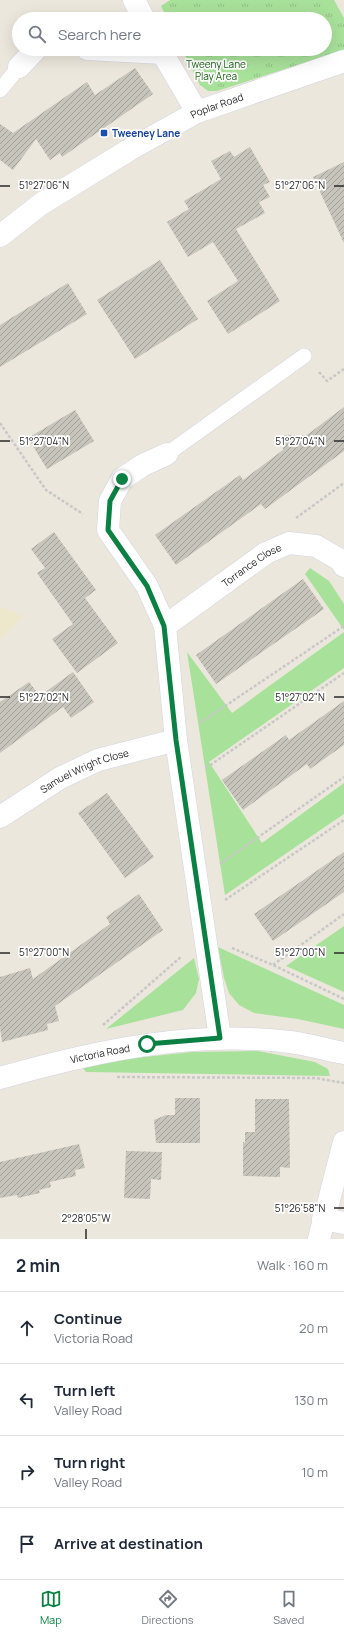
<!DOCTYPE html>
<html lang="en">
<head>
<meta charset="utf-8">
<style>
  body { margin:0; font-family:Manrope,sans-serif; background:#f2f2f3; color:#1f2937 }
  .stop { position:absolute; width:12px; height:12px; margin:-9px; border:3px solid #0b8043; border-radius:50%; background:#fff }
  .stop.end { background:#0b8043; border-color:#fff; box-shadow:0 1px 4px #0008 }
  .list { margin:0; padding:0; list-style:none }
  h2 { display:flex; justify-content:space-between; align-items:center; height:52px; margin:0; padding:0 16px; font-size:17px }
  h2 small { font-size:13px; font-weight:400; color:#747a83 }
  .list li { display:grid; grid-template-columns:26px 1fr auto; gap:12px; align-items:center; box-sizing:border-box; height:72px; padding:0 16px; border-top:1px solid #e0e1e3 }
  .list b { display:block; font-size:15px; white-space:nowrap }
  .list p { margin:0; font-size:13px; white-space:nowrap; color:#747a83 }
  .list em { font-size:13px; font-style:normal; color:#747a83 }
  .icon { flex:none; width:22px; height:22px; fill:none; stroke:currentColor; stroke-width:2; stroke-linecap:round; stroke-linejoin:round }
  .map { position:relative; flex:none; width:344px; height:1239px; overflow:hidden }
  .search { position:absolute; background:#fff; box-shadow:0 4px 16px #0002; left:12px; right:12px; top:12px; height:44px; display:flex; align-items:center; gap:10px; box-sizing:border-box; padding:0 14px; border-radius:22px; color:#747a83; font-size:15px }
  .sheet { height:340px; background:#fff }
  nav { display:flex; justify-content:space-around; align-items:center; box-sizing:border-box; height:56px; border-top:1px solid #e0e1e3; background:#fff; font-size:11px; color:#747a83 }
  nav a { display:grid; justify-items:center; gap:2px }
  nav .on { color:#0b8043 }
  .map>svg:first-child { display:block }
  .education { fill:#ede7cc }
  .grass { fill:#a8e19a }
  .park { fill:url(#park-tufts) }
  .building { fill:url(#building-hatch) }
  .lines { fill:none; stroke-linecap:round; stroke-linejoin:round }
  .service-casing { stroke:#d2d3e3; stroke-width:16 }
  .minor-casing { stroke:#d2d3e3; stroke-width:23 }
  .path { stroke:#c8c8c8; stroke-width:2.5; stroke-dasharray:3 2; stroke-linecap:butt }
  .service { stroke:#fff; stroke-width:15 }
  .minor { stroke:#fff; stroke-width:22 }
  .route { stroke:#0b8043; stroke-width:5 }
  .ticks { fill:none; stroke:#2a2a2a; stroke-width:1.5 }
  .transit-dot { fill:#1a4fb4; stroke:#fff; stroke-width:1.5 }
  .labels { text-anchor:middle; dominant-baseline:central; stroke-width:3.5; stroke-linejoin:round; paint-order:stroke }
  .park-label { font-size:10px; fill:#20661c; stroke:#fff }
  .street-label { font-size:10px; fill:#2a2a2a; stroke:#fff }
  .transit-label { font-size:10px; font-weight:bold; fill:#164399; stroke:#fff; text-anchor:start }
  .ticks-label { font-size:10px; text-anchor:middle; fill:#2a2a2a; stroke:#fff; stroke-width:3.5; stroke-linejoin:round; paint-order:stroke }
</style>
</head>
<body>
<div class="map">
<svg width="344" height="1239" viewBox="0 0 344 1239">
  <defs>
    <pattern id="park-tufts" width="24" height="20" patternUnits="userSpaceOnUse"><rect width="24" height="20" fill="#a8e19a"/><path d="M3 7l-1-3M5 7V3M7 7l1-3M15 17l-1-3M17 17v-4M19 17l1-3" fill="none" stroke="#91c185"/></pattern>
    <pattern id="building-hatch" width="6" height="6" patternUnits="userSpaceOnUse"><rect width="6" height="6" fill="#c7c4bc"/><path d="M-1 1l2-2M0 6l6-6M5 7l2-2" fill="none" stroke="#a29f99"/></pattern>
  </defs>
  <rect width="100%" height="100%" fill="#ece7dc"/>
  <polygon class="education" points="0,607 24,616 0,640"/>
  <g class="grass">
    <polygon points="310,568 329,581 344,604 344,630 305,574"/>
    <polygon points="344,632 344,668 209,762 262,843 344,783 344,814 225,895 187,652 232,713"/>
    <polygon points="344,926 344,992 286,966"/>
    <polygon points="218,947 344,1005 344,1029 298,1019 254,1013 239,1005 229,993 224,978"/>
    <polygon points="194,958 199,979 196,993 183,1010 106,1029"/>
    <polygon points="258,1051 315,1062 328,1069 330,1076 86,1072 82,1067 135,1058 192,1052"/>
  </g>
  <polygon class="park" points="170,0 334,0 344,18 344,50 217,91 208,91 200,85 182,49 325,49 325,19 167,19 161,6"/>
  <g class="building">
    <polygon points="135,68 153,94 62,157 60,153 50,160 36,139 13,170 0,160 0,124 13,133 87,82 95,95"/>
    <polygon points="250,147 270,182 263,185 270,197 259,202 265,213 236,229 280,301 228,334 207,301 238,281 213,242 188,257 167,222 189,209 184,201 221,179 211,161 230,151 234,157"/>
    <polygon points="344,162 344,243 313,177"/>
    <polygon points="160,260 198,319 135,359 97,300"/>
    <polygon points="68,283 87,314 0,367 0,325"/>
    <polygon points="344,407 344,451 265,509 261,504 176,565 155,535 240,475 243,480 283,450 284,435 307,435"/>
    <polygon points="75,410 94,441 47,469 28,438"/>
    <polygon points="54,532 96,590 85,598 118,643 77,673 52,639 73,624 37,573 45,568 31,549"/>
    <polygon points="303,579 324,609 216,684 196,655"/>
    <polygon points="73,672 94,702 71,718 63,707 0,753 0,702 29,682 40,696"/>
    <polygon points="344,701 344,745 310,769 307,764 243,810 222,780 286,735 289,740"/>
    <polygon points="107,793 154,857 125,878 78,813"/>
    <polygon points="344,852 344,892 273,941 254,914"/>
    <polygon points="139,894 163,930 55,1006 59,1021 47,1024 48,1030 2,1042 0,1027 0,977 30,968 33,979 110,924 106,917"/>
    <polygon points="175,1098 200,1098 200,1143 156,1143 154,1120 166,1115 175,1115"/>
    <polygon points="255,1099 289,1099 290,1168 280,1167 280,1177 243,1176 243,1142 245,1143 245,1132 255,1132"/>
    <polygon points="79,1144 85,1168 75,1170 76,1176 50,1182 51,1187 39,1190 40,1193 18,1198 17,1195 0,1198 0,1162"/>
    <polygon points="126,1151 162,1152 161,1180 151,1179 150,1199 124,1198"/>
  </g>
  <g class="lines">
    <defs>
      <g id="service">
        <polyline points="0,90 19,67"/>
        <polyline points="167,454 304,356"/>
      </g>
      <g id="minor">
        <polyline points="134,0 144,19"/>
        <polyline points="87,49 162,53"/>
        <polyline points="160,49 197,112"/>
        <polyline points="19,67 36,49"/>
        <path id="s1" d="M0 236 41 204 129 150 197 112 344 61"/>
        <polyline points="167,454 143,465 122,479 110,501 108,530 147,586 165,626 176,740 220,1038"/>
        <path id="s2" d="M165 626 266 553 289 543 316 546 340 560 344 566"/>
        <path id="s3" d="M0 817 60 778 98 760 176 740"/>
        <path id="s4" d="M0 1078C95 1051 192 1030 290 1042 308 1044 326 1050 344 1053"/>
        <polyline points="323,1219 344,1223"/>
        <polyline points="319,1239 344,1142"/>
      </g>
    </defs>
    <use href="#service" class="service-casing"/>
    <use href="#minor" class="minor-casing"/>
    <g class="path">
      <polyline points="319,372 327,381 344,369"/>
      <polyline points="0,423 46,490 83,514"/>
      <polyline points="296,518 344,483"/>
      <polyline points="200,723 344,626"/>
      <polyline points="206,768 344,673"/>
      <polyline points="220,864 344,777"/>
      <polyline points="225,900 344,820"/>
      <polyline points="232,948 273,965 344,999"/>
      <polyline points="273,965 344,914"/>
      <polyline points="103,1025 182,956"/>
      <polyline points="117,1077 315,1078 344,1083"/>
    </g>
    <use href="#service" class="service"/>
    <use href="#minor" class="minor"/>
  </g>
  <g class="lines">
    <polyline class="route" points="122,479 110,501 108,530 147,586 164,626 176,740 220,1038 147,1044"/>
  </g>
  <path class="ticks" d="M0 186H10M334 186H344M0 441H10M334 441H344M0 697H10M334 697H344M0 953H10M334 953H344M334 1208H344M86 1229V1239"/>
  <rect class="transit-dot" x="100" y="129" width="8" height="8" rx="2"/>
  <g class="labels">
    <g class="park-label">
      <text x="216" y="64">Tweeny Lane<tspan x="216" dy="12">Play Area</tspan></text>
    </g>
    <g class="street-label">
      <text stroke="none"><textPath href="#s1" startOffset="254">Poplar Road</textPath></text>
      <text stroke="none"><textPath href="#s2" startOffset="106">Torrance Close</textPath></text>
      <text stroke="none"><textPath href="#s3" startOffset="97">Samuel Wright Close</textPath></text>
      <text stroke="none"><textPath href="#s4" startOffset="103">Victoria Road</textPath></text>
    </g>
    <g class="transit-label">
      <text x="112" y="133">Tweeney Lane</text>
    </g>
  </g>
  <g class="ticks-label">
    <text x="44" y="189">51°27'06"N</text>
    <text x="300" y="189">51°27'06"N</text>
    <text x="44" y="445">51°27'04"N</text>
    <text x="300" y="445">51°27'04"N</text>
    <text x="44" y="701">51°27'02"N</text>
    <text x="300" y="701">51°27'02"N</text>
    <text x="44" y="956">51°27'00"N</text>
    <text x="300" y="956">51°27'00"N</text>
    <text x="300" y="1212">51°26'58"N</text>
    <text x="86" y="1222">2°28'05"W</text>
  </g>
</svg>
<div class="stop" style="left:147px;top:1044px"></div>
<div class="stop end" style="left:122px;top:479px"></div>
<div class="search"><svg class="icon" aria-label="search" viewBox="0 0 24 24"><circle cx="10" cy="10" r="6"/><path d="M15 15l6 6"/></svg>Search here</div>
</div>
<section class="sheet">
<h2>2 min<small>Walk · 160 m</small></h2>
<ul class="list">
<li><svg class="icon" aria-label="ahead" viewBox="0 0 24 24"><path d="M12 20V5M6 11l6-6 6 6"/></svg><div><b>Continue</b><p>Victoria Road</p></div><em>20 m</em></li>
<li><svg class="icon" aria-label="left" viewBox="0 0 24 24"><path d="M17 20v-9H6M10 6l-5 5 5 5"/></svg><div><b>Turn left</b><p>Valley Road</p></div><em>130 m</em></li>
<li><svg class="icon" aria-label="right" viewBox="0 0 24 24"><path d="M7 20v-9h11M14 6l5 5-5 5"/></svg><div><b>Turn right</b><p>Valley Road</p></div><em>10 m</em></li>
<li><svg class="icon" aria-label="arrive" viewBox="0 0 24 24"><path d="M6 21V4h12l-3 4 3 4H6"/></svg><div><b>Arrive at destination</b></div></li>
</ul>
</section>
<nav>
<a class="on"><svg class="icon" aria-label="map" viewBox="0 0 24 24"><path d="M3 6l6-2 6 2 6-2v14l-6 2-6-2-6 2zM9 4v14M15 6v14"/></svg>Map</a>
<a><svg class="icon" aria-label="directions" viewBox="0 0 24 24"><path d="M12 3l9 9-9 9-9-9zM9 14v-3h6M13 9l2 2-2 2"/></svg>Directions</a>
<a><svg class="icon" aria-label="saved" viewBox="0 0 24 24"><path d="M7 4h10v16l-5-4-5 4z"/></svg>Saved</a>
</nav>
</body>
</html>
